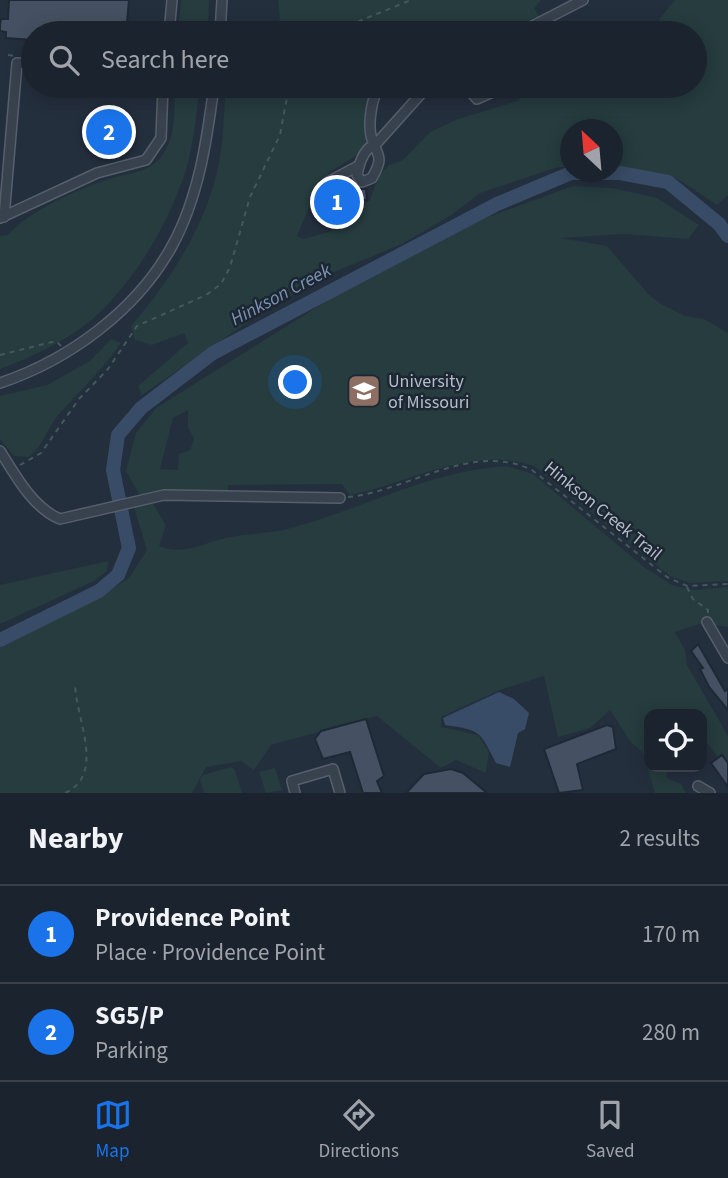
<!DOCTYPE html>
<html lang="en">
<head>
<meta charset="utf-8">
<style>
  body { margin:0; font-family:"Source Sans 3",sans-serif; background:#242b36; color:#f1f3f6 }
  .controls { position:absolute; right:21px; bottom:21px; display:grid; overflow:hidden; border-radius:14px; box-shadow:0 4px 18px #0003 }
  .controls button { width:63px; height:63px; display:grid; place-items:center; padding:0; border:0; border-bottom:2px solid #39404a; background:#1b232e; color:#f1f3f6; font:35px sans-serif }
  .compass { position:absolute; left:560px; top:119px; width:63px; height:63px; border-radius:50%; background:#1b232e; box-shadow:0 4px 18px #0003; rotate:334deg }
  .you { position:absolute; left:296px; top:383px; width:24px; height:24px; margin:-18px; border:5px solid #fff; border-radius:50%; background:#1a73e8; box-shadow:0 0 0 10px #1a73e833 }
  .badge { display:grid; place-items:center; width:46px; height:46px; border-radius:50%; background:#1a73e8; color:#fff; font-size:23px; font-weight:700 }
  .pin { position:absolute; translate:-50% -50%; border:4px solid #fff; box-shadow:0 2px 7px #0006 }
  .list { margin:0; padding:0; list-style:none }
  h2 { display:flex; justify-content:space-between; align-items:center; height:91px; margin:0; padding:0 28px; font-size:30px }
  h2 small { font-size:23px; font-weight:400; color:#a0a4aa }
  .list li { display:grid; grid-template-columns:46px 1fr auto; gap:21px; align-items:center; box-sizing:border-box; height:98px; padding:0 28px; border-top:2px solid #39404a }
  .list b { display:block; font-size:26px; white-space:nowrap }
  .list p { margin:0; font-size:23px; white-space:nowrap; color:#a0a4aa }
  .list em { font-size:23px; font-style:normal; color:#a0a4aa }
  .icon { flex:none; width:38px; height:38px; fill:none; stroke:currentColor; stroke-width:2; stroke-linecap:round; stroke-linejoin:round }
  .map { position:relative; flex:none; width:728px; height:793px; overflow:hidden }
  .search { position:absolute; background:#1b232e; box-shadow:0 4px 18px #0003; left:21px; right:21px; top:21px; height:77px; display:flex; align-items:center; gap:18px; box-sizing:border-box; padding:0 24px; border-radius:38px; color:#a0a4aa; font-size:26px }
  .sheet { height:287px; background:#1b232e }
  nav { display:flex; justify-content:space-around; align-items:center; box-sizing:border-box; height:98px; border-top:2px solid #39404a; background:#1b232e; font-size:19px; color:#a0a4aa }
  nav a { display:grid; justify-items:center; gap:4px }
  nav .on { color:#1a73e8 }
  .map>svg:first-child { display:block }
  .green { fill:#263c3f; fill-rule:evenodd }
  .water { fill:#394c67 }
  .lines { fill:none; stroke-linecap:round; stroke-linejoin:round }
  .river { stroke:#394c67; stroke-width:14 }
  .building { fill:#455162; stroke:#1f2835; stroke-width:2 }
  .minor-casing { stroke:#565f6c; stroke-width:12 }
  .path { stroke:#44595c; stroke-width:2; stroke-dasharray:5 5; stroke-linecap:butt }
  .minor { stroke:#38414e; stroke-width:9 }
  .labels { text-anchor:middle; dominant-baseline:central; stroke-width:5; stroke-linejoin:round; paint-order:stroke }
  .poi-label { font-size:18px; fill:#b4bcc9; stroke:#1d2633; text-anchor:start }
  .street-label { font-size:18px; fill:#b4bcc9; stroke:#1d2633 }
  .water-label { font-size:19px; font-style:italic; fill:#7c92b1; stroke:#1d2633 }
</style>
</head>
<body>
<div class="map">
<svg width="728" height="793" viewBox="0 0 728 793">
  <rect width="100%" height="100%" fill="#242f3e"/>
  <g class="green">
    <polygon points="181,0 209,0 208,33 178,33"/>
    <path d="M278 0H541L534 8 540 18C528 26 516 26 504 33H263L265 28 280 20Z"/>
    <path d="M675 0H728V195L717 205 676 178 613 167 612 130H570V167H558L480 193 450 216 402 244 334 272 267 309 142 395 138 386 188 343 184 333 152 345 135 340 131 326C173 277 212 217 221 150 224 129 224 107 226 86H376C365 106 365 116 375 138L354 157 329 172 314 196 299 231 297 236 303 239 329 232 370 200 379 176 389 165 403 160 430 132 458 119 517 101 533 88 569 92 578 86H695V33H653L660 18Z"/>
    <path d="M175 86H200C196 113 194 144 186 170 169 222 138 276 98 314 73 338 32 357 0 369V236L8 235C28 212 76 190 106 180 124 173 146 175 160 158 177 139 174 110 175 86Z"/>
    <path d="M573 186 612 188 657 198 699 225 688 239 624 234 560 238 607 246 649 295 661 304 685 316 704 319 728 333V581L689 583 670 576 534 466C471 445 411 483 350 495L342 484 228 485 227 495 141 497 126 471 136 433 156 408 330 299 483 219ZM188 410V427L194 439 190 450 179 454 178 470 160 469 173 418Z"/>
    <path d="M111 339 121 343C103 369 81 390 60 413 47 427 44 445 29 457L14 456 0 439V396L47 385 90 361Z"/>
    <path d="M507 466 533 474 644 567 672 585 693 590 728 587V627L702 623 675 632 685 650 687 665 728 736V771L702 736V714H649V767H666L667 778 681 784 686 793H655L643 753 630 741 610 710 590 728 558 737 544 676 502 689 441 717V727L478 735 489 752 486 773 456 760 441 768 377 716 271 745 254 770 241 761 206 767 192 793H0V646L101 596 129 578 147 550 134 507 152 502 166 525 159 546C183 556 203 543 226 538 247 533 270 534 291 528 365 508 428 471 507 466Z"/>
    <polygon points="108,561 107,571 94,581 0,624 0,585"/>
    <polygon points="231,767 235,770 242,793 204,793 200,780 203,775"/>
    <polygon points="275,768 282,790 266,793 259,772"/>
  </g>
  <path class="water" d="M499 692 514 699 529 713 525 729 518 733 510 767 496 763C480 732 482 730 445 725L443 718Z"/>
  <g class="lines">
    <polyline class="river" points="0,640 99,591 118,575 129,548 113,470 118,435 141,408 213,353 497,204 571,173 620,173 668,182 719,224 728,236"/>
  </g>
  <g class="building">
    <polygon points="9,0 129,0 126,33 33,33 33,40 6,38 6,32 0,31 0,25 1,19 8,19"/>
    <polygon points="349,179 361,189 366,189 367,200 358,200 353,205 343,204 324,224 316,216"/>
    <polygon points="698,644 725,691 728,689 728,710 709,687 700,669 703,668 691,651"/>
    <polygon points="366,719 384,776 377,781 382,793 363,793 350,752 323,759 315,739 321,731"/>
    <polygon points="607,725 613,727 616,749 577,764 583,790 559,793 544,749"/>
    <polygon points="722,755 728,763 728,787 711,763"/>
    <polygon points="451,769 463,773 487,793 406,793 424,774"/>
  </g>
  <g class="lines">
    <defs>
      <g id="minor">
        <polyline points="169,33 172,0"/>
        <polyline points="220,33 222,0"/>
        <polyline points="519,33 583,0"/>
        <path d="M379 86C372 98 368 122 371 136 377 157 385 155 372 178L362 182 357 175C359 164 364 148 376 144L428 86"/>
        <polyline points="466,86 477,99 506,86"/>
        <polyline points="318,197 328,182 358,166"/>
        <polyline points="4,217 17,63 33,64"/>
        <polyline points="0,218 97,173 146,160 161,138 163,86"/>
        <path d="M0 383C69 360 137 310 172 246 199 197 207 139 214 86"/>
        <path d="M0 451C16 476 33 508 60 519L164 495 340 498"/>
        <polyline points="707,622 728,658"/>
        <polyline points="698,786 710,793"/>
        <polyline points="295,793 292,781 333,769 340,793"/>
      </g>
    </defs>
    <use href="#minor" class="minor-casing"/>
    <g class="path">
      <polyline points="330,33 411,0"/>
      <polyline points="8,55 15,56"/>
      <polyline points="0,355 56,341 61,346"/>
      <polyline points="20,465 41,453 79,399 108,369 137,326 206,295 221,284 230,267 250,197 280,135 289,86"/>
      <path d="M348 497C409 491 471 441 532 470L667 577 687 586 728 584"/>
      <polyline points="687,587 693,599 708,610 708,614"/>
      <path d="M65 793C106 774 76 720 75 684"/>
    </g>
    <use href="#minor" class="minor"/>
  </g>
  <defs>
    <symbol id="university-square" viewBox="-11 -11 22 22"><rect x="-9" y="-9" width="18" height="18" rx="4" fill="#8d6e63" stroke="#1d2633"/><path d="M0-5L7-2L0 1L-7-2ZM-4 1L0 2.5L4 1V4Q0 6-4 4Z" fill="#fff"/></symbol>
  </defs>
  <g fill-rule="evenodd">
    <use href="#university-square" x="345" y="372" width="38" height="38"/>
  </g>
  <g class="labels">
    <g class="poi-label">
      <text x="388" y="381">University<tspan x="388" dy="21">of Missouri</tspan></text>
    </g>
    <g class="street-label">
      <text transform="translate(603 511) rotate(39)">Hinkson Creek Trail</text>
    </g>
    <g class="water-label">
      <text transform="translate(281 295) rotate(-28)">Hinkson Creek</text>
    </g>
  </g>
</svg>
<div class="controls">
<button><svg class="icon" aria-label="locate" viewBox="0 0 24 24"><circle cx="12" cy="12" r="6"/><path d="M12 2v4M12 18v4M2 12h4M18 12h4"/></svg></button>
</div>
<svg class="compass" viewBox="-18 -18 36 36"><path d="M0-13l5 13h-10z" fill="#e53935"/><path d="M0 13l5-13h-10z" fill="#a0a4aa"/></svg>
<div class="you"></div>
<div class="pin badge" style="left:337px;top:202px">1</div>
<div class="pin badge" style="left:109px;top:132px">2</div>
<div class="search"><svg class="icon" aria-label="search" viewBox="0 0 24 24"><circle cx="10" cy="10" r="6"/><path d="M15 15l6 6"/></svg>Search here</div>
</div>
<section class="sheet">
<h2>Nearby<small>2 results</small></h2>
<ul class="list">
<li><span class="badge">1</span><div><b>Providence Point</b><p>Place · Providence Point</p></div><em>170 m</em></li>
<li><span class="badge">2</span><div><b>SG5/P</b><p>Parking</p></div><em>280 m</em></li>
</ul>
</section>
<nav>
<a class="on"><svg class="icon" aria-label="map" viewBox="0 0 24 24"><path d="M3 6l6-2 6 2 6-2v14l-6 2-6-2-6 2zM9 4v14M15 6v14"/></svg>Map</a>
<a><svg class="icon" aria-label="directions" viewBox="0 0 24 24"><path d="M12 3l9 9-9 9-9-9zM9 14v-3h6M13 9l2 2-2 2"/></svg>Directions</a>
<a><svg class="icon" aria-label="saved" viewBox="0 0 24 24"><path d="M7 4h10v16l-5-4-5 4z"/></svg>Saved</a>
</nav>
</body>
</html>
